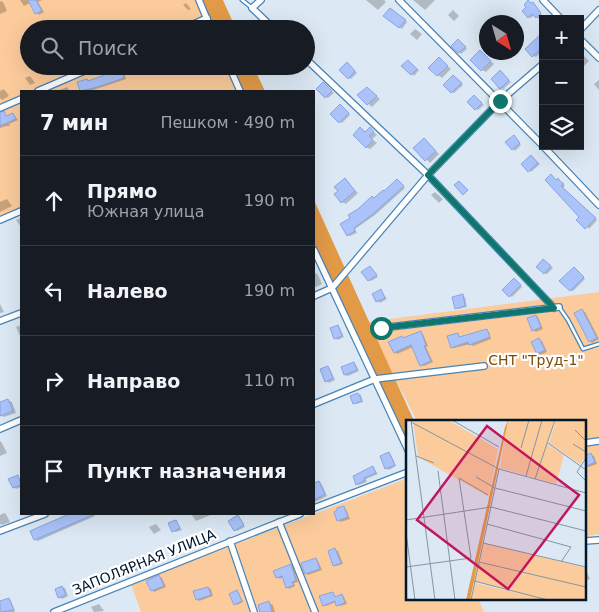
<!DOCTYPE html>
<html lang="ru">
<head>
<meta charset="utf-8">
<style>
  body { margin:0; font-family:"DejaVu Sans",sans-serif; background:#242831; color:#f1f3f6 }
  .controls { position:absolute; right:15px; top:15px; display:grid; overflow:hidden; border-radius:0px; box-shadow:0 5px 20px #0002 }
  .controls button { width:45px; height:45px; display:grid; place-items:center; padding:0; border:0; border-bottom:1px solid #363941; background:#171b24; color:#f1f3f6; font:25px sans-serif }
  .compass { position:absolute; left:479px; top:15px; width:45px; height:45px; border-radius:50%; background:#171b24; box-shadow:0 5px 20px #0002; rotate:143deg }
  .stop { position:absolute; width:15px; height:15px; margin:-11px; border:4px solid #0f766e; border-radius:50%; background:#fff }
  .stop.end { background:#0f766e; border-color:#fff; box-shadow:0 1px 5px #0008 }
  .list { margin:0; padding:0; list-style:none }
  h2 { display:flex; justify-content:space-between; align-items:center; height:65px; margin:0; padding:0 20px; font-size:21px }
  h2 small { font-size:16px; font-weight:400; color:#9ea1a6 }
  .list li { display:grid; grid-template-columns:32px 1fr auto; gap:15px; align-items:center; box-sizing:border-box; height:90px; padding:0 20px; border-top:1px solid #363941 }
  .list b { display:block; font-size:19px; white-space:nowrap }
  .list p { margin:0; font-size:16px; white-space:nowrap; color:#9ea1a6 }
  .list em { font-size:16px; font-style:normal; color:#9ea1a6 }
  .icon { flex:none; width:28px; height:28px; fill:none; stroke:currentColor; stroke-width:2; stroke-linecap:round; stroke-linejoin:round }
  .map { position:relative; flex:none; width:599px; height:612px; overflow:hidden }
  .search { position:absolute; background:#171b24; box-shadow:0 5px 20px #0002; left:20px; top:20px; width:295px; height:55px; display:flex; align-items:center; gap:12px; box-sizing:border-box; padding:0 18px; border-radius:28px; color:#9ea1a6; font-size:19px }
  .panel { position:absolute; background:#171b24; box-shadow:0 5px 20px #0002; left:20px; top:90px; width:295px; height:425px; border-radius:0px }
  .map>svg:first-child { display:block }
  .green { fill:#fbcb9c }
  .forest { fill:#e39a47 }
  .shadow { fill:#0003 }
  .building { fill:#abc3f9; stroke:#88a4e6 }
  .lines { fill:none; stroke-linecap:round; stroke-linejoin:round }
  .lane-casing { stroke:#4884b8; stroke-width:5 }
  .street-casing { stroke:#4884b8; stroke-width:8 }
  .lane { stroke:#fff; stroke-width:2.5 }
  .street { stroke:#fff; stroke-width:5.5 }
  .route { stroke:#0f766e; stroke-width:6 }
  .labels { text-anchor:middle; dominant-baseline:central; stroke-width:4.5; stroke-linejoin:round; paint-order:stroke }
  .park-label { font-size:14px; fill:#7b4b0b; stroke:#fff }
  .street-label { font-size:14px; fill:#01172c; stroke:#fff }
  .inset-road { fill:none; stroke:#8495a4; stroke-width:1 }
  .view { fill:#c2185b; fill-opacity:0.15; stroke:#c2185b; stroke-width:2.5 }
  .inset-edge { fill:none; stroke:#01172c; stroke-width:2.5 }
</style>
</head>
<body>
<div class="map">
<svg width="599" height="612" viewBox="0 0 599 612">
  <rect width="100%" height="100%" fill="#dce9f4"/>
  <g class="green">
    <polygon points="0,0 199,0 212,29 29,29 29,66 229,66 240,91 21,91 21,209 0,218"/>
    <polygon points="599,292 599,534 585,536 585,421 417,421 366,322"/>
    <polygon points="408,478 408,598 478,598 484,612 141,612 131,584"/>
  </g>
  <g class="forest">
    <polygon points="200,0 223,0 236,29 213,29"/>
    <polygon points="230,66 253,66 265,91 241,91"/>
    <polygon points="314,200 414,421 408,421 408,442 314,245"/>
  </g>
  <g class="shadow">
    <polygon points="20,0 42,0 38,2 44,12 39,15 30,3 24,6"/>
    <polygon points="366,0 384,0 386,2 378,10"/>
    <polygon points="413,0 435,0 425,10"/>
    <polygon points="0,1 3,2 7,11 0,14"/>
    <polygon points="186,3 191,9 188,10 183,5"/>
    <polygon points="533,3 542,15 539,19 534,15 531,18 529,17"/>
    <polygon points="453,10 459,16 454,21 448,15"/>
    <polygon points="393,11 407,22 402,29 399,27"/>
    <polygon points="175,20 180,26 176,27 171,22"/>
    <polygon points="151,25 155,29 145,29 145,28"/>
    <polygon points="415,29 422,34 417,40 410,34"/>
    <polygon points="543,33 543,51 536,57 533,56"/>
    <polygon points="461,42 467,49 461,54 453,46"/>
    <polygon points="480,52 494,64 486,72 482,70"/>
    <polygon points="581,53 589,61 581,69 580,68"/>
    <polygon points="439,59 451,69 442,78 438,75"/>
    <polygon points="408,61 419,70 414,76 412,74"/>
    <polygon points="349,65 357,73 351,79 348,78"/>
    <polygon points="54,66 75,66 75,67 56,74 53,73"/>
    <polygon points="134,66 144,66 145,69 138,71"/>
    <polygon points="271,66 283,66 278,72"/>
    <polygon points="121,71 124,72 126,79 90,91 81,91 78,83 87,80 89,81"/>
    <polygon points="501,72 511,82 503,89 501,88"/>
    <polygon points="30,76 35,83 30,85 25,78"/>
    <polygon points="454,76 463,85 454,93 452,92"/>
    <polygon points="599,80 599,90 594,84"/>
    <polygon points="326,85 334,93 328,98 326,97"/>
    <polygon points="67,87 70,91 60,91 60,90"/>
    <polygon points="367,88 380,99 372,107 359,95"/>
    <polygon points="4,89 9,96 2,100 0,98 0,91"/>
    <polygon points="477,98 484,105 478,110 476,109"/>
    <polygon points="343,107 350,115 342,123 340,122"/>
    <polygon points="4,113 7,117 13,114 18,120 9,124 10,126 6,126 0,128 0,120"/>
    <polygon points="361,129 366,133 370,129 377,135 372,139 377,143 370,149 366,147"/>
    <polygon points="516,138 521,145 515,151 507,142"/>
    <polygon points="424,140 439,154 430,163 415,148"/>
    <polygon points="531,156 540,164 531,172 523,164"/>
    <polygon points="345,180 358,193 346,204 342,202 339,191"/>
    <polygon points="557,181 560,181 565,186 563,188 597,220 589,229"/>
    <polygon points="399,182 405,188 375,215 355,229 357,233 350,236 348,235 352,219 375,199"/>
    <polygon points="435,192 443,199 439,203 431,195"/>
    <polygon points="7,199 12,206 0,212 0,202"/>
    <polygon points="21,218 21,227 16,220"/>
    <polygon points="544,260 553,268 547,274 544,273"/>
    <polygon points="370,267 378,277 371,281 369,280"/>
    <polygon points="576,270 585,279 573,291 570,290"/>
    <polygon points="316,273 318,275 322,284 316,287 314,286 314,274"/>
    <polygon points="516,281 522,287 512,297 510,296"/>
    <polygon points="381,291 387,299 380,303 373,294"/>
    <polygon points="462,296 465,297 467,307 458,309 456,308"/>
    <polygon points="0,304 4,312 0,313"/>
    <polygon points="582,310 585,312 599,339 592,343 590,341"/>
    <polygon points="535,316 538,317 543,329 536,332 533,330"/>
    <polygon points="21,325 21,338 16,327"/>
    <polygon points="337,326 340,328 344,337 338,340 335,338"/>
    <polygon points="487,331 489,332 491,339 473,346 470,344 454,348 452,347 458,334 461,338"/>
    <polygon points="420,333 423,334 428,346 426,347 433,362 424,366 421,365 413,347 397,354 395,352 402,337 405,339"/>
    <polygon points="539,340 542,341 547,352 540,355 538,353 533,343"/>
    <polygon points="354,363 356,365 359,371 348,376 345,375 343,368"/>
    <polygon points="328,367 330,369 335,380 329,383 326,381"/>
    <polygon points="358,394 361,395 363,402 356,404 354,403"/>
    <polygon points="8,400 12,402 16,413 4,417 0,415 0,403"/>
    <polygon points="0,441 2,443 7,453 0,456"/>
    <polygon points="389,453 391,455 396,466 389,470 386,468"/>
    <polygon points="591,455 594,456 597,464 589,467 587,466"/>
    <polygon points="373,468 378,474 366,479 367,482 359,485 357,484"/>
    <polygon points="18,476 21,480 21,487 16,489 14,487"/>
    <polygon points="319,482 321,483 327,496 315,502 314,484"/>
    <polygon points="344,507 346,509 350,519 341,522 338,520"/>
    <polygon points="4,513 6,514 10,522 2,525 0,524 0,515"/>
    <polygon points="73,514 94,514 95,516 38,541 35,540 32,532"/>
    <polygon points="191,514 213,514 196,521"/>
    <polygon points="238,517 245,527 237,531 235,530"/>
    <polygon points="175,521 182,530 176,532 173,531"/>
    <polygon points="156,524 161,530 154,534 149,527"/>
    <polygon points="335,550 338,551 343,564 336,566 334,565"/>
    <polygon points="142,558 147,566 116,580 114,579"/>
    <polygon points="316,559 318,561 322,570 308,575 306,574"/>
    <polygon points="291,565 293,567 298,582 294,583 295,586 289,589 287,587 283,577 280,579 277,577"/>
    <polygon points="585,569 590,579 585,581"/>
    <polygon points="159,576 162,578 166,587 154,592 152,590"/>
    <polygon points="92,581 94,582 97,589 91,591 89,590 86,583"/>
    <polygon points="62,587 65,588 68,596 62,599 59,597"/>
    <polygon points="208,588 211,589 213,596 199,601 197,599"/>
    <polygon points="237,592 239,593 243,602 237,605 235,604"/>
    <polygon points="333,593 336,597 342,595 344,597 347,604 340,606 336,602 326,606 324,605"/>
    <polygon points="9,599 11,601 15,612 0,612 0,603"/>
    <polygon points="269,603 273,605 275,612 261,612"/>
    <polygon points="99,604 104,611 94,612 91,607"/>
  </g>
  <g class="building">
    <polygon points="28,0 36,0 42,11 35,14"/>
    <polygon points="528,0 531,3 533,2 541,13 536,18 532,14 528,18 522,11 526,7 524,5"/>
    <polygon points="390,8 406,20 399,28 383,16"/>
    <polygon points="543,32 543,46 532,57 525,49"/>
    <polygon points="458,39 466,47 458,53 451,46"/>
    <polygon points="480,50 491,61 481,71 470,60"/>
    <polygon points="439,57 448,66 437,76 428,68"/>
    <polygon points="408,60 417,69 411,75 401,66"/>
    <polygon points="347,62 355,71 348,79 339,70"/>
    <polygon points="49,66 70,66 52,74"/>
    <polygon points="121,69 124,78 98,87 80,91 77,82 87,79 88,81"/>
    <polygon points="500,70 509,80 500,89 491,79"/>
    <polygon points="453,75 462,83 451,93 443,85"/>
    <polygon points="323,82 332,91 325,98 316,89"/>
    <polygon points="367,87 377,96 367,105 357,95"/>
    <polygon points="474,95 482,103 475,110 467,102"/>
    <polygon points="340,104 349,113 339,123 330,114"/>
    <polygon points="4,111 6,116 13,113 16,119 0,126 0,113"/>
    <polygon points="360,127 365,132 370,127 374,132 369,136 373,140 366,148 353,135"/>
    <polygon points="514,135 520,143 512,150 505,142"/>
    <polygon points="424,138 436,151 425,161 413,148"/>
    <polygon points="531,155 538,163 528,172 521,164"/>
    <polygon points="551,174 556,180 558,178 559,180 564,184 561,186 596,218 585,229 576,220 579,217 545,180"/>
    <polygon points="345,178 355,191 341,203 334,194 338,191 334,187"/>
    <polygon points="397,179 404,186 373,214 354,228 355,231 347,236 340,224 350,218 348,215 358,209 372,196 374,198 383,190 384,191"/>
    <polygon points="459,181 468,190 463,195 454,185"/>
    <polygon points="543,259 551,266 544,274 536,267"/>
    <polygon points="370,266 377,275 368,281 361,272"/>
    <polygon points="574,267 584,277 570,291 559,281"/>
    <polygon points="514,278 521,285 509,297 502,290"/>
    <polygon points="381,289 385,298 376,302 372,294"/>
    <polygon points="463,294 465,306 455,309 452,297"/>
    <polygon points="582,309 597,338 589,342 574,313"/>
    <polygon points="536,315 541,327 532,331 527,318"/>
    <polygon points="338,325 342,336 334,339 330,328"/>
    <polygon points="487,329 490,337 469,345 468,342 451,348 447,336 458,333 459,337"/>
    <polygon points="421,331 426,345 424,346 431,361 420,366 411,345 394,353 388,342 402,336 403,338"/>
    <polygon points="539,338 545,350 537,354 531,342"/>
    <polygon points="354,362 357,370 344,375 341,367"/>
    <polygon points="328,366 333,378 325,382 320,369"/>
    <polygon points="358,393 362,401 353,404 350,396"/>
    <polygon points="8,399 13,411 0,416 0,402"/>
    <polygon points="389,452 395,465 385,469 380,456"/>
    <polygon points="591,453 595,462 585,467 585,456"/>
    <polygon points="373,466 376,473 364,478 365,480 356,485 353,476"/>
    <polygon points="18,475 21,485 13,488 8,479"/>
    <polygon points="319,481 325,494 314,500 314,483"/>
    <polygon points="344,506 348,517 337,521 334,512 337,510 337,508"/>
    <polygon points="69,514 95,514 34,540 30,531"/>
    <polygon points="238,515 244,525 234,531 228,521"/>
    <polygon points="176,520 180,528 172,532 168,523"/>
    <polygon points="335,548 341,563 333,566 328,551"/>
    <polygon points="142,557 146,565 113,580 111,574 126,568 124,565"/>
    <polygon points="316,558 320,569 305,574 301,563"/>
    <polygon points="291,564 296,581 292,582 294,585 286,588 282,576 276,578 273,571"/>
    <polygon points="159,575 164,586 151,591 146,581"/>
    <polygon points="62,586 66,595 58,598 55,589"/>
    <polygon points="208,587 211,595 196,600 193,591"/>
    <polygon points="237,590 242,601 234,605 229,594"/>
    <polygon points="333,592 335,597 342,594 345,603 336,606 335,601 323,606 319,596"/>
    <polygon points="9,598 14,610 0,612 0,601"/>
    <polygon points="269,601 272,612 260,612 258,605"/>
  </g>
  <g class="lines">
    <defs>
      <g id="lane">
        <polyline points="242,0 251,7"/>
        <polyline points="559,307 568,320 583,349 599,344"/>
      </g>
      <g id="street">
        <polyline points="199,0 211,29"/>
        <polyline points="261,0 252,8 274,29"/>
        <polyline points="399,0 543,146"/>
        <polyline points="543,0 561,19"/>
        <polyline points="183,29 207,18"/>
        <polyline points="580,30 599,10"/>
        <polyline points="580,39 599,58"/>
        <polyline points="306,59 428,175 554,308"/>
        <polyline points="229,66 240,91"/>
        <polyline points="38,91 96,66"/>
        <polyline points="0,108 21,99"/>
        <polyline points="543,146 599,205"/>
        <polyline points="0,220 21,211"/>
        <polyline points="314,250 408,450"/>
        <polyline points="314,296 332,288 428,175 500,101 543,64"/>
        <polyline points="0,321 21,313"/>
        <polyline points="381,328 559,307"/>
        <polyline points="314,404 375,379 484,366"/>
        <polyline points="0,429 21,420"/>
        <polyline points="585,443 599,441"/>
        <polyline points="314,508 408,472"/>
        <polyline points="279,522 315,612"/>
        <polyline points="0,531 45,514"/>
        <polyline points="230,541 254,612"/>
        <polyline points="585,541 599,540"/>
        <polyline points="54,612 300,514"/>
      </g>
    </defs>
    <use href="#lane" class="lane-casing"/>
    <use href="#street" class="street-casing"/>
    <use href="#lane" class="lane"/>
    <use href="#street" class="street"/>
  </g>
  <g class="lines">
    <polyline class="route" points="381,328 554,308 428,175 500,101"/>
  </g>
  <g class="labels">
    <g class="park-label">
      <text x="536" y="360">СНТ "Труд-1"</text>
    </g>
    <g class="street-label">
      <text transform="translate(144 562) rotate(-22)">ЗАПОЛЯРНАЯ УЛИЦА</text>
    </g>
  </g>
  <g transform="translate(406 420)">
    <rect width="180" height="180" fill="#dce9f4"/>
    <path d="M7 0H42L92 29 83 77 12 37ZM101 0H149L141 24 158 35 150 64 94 48ZM150 0H180V36L174 44 143 23ZM77 123 180 148V180H65L69 163 132 178 68 161Z" fill="#fbcb9c"/>
    <path d="M102 1 64 180H60L99 7Z" fill="#e39a47"/>
    <path class="inset-road" d="M5 0 29 180M46 0 93 27M5 2 93 49 180 73M169 10 180 21M142 23 180 50M167 24 180 32M115 28 123 0M10 36 28 43M180 38 171 52 180 61M32 51 49 180M120 56 136 0M70 57 89 68 180 91M53 58 82 75M129 59 149 0M0 100 85 87 180 111M81 104 165 127 155 142M0 113 9 180M77 123 180 147M73 142 180 167M0 147 65 138 53 58M68 161 142 180M65 180 93 49"/>
    <path class="view" d="M81 6 173 75 102 169 11 100Z"/>
    <rect width="180" height="180" class="inset-edge"/>
  </g>
</svg>
<div class="controls">
<button>+</button>
<button>−</button>
<button><svg class="icon" aria-label="layers" viewBox="0 0 24 24"><path d="M12 4l9 5-9 5-9-5zM3 14l9 5 9-5"/></svg></button>
</div>
<svg class="compass" viewBox="-18 -18 36 36"><path d="M0-13l5 13h-10z" fill="#e53935"/><path d="M0 13l5-13h-10z" fill="#9ea1a6"/></svg>
<div class="stop" style="left:381px;top:328px"></div>
<div class="stop end" style="left:500px;top:101px"></div>
<div class="search"><svg class="icon" aria-label="search" viewBox="0 0 24 24"><circle cx="10" cy="10" r="6"/><path d="M15 15l6 6"/></svg>Поиск</div>
<section class="panel">
<h2>7 мин<small>Пешком · 490 m</small></h2>
<ul class="list">
<li><svg class="icon" aria-label="ahead" viewBox="0 0 24 24"><path d="M12 20V5M6 11l6-6 6 6"/></svg><div><b>Прямо</b><p>Южная улица</p></div><em>190 m</em></li>
<li><svg class="icon" aria-label="left" viewBox="0 0 24 24"><path d="M17 20v-9H6M10 6l-5 5 5 5"/></svg><div><b>Налево</b></div><em>190 m</em></li>
<li><svg class="icon" aria-label="right" viewBox="0 0 24 24"><path d="M7 20v-9h11M14 6l5 5-5 5"/></svg><div><b>Направо</b></div><em>110 m</em></li>
<li><svg class="icon" aria-label="arrive" viewBox="0 0 24 24"><path d="M6 21V4h12l-3 4 3 4H6"/></svg><div><b>Пункт назначения</b></div></li>
</ul>
</section>
</div>
</body>
</html>
